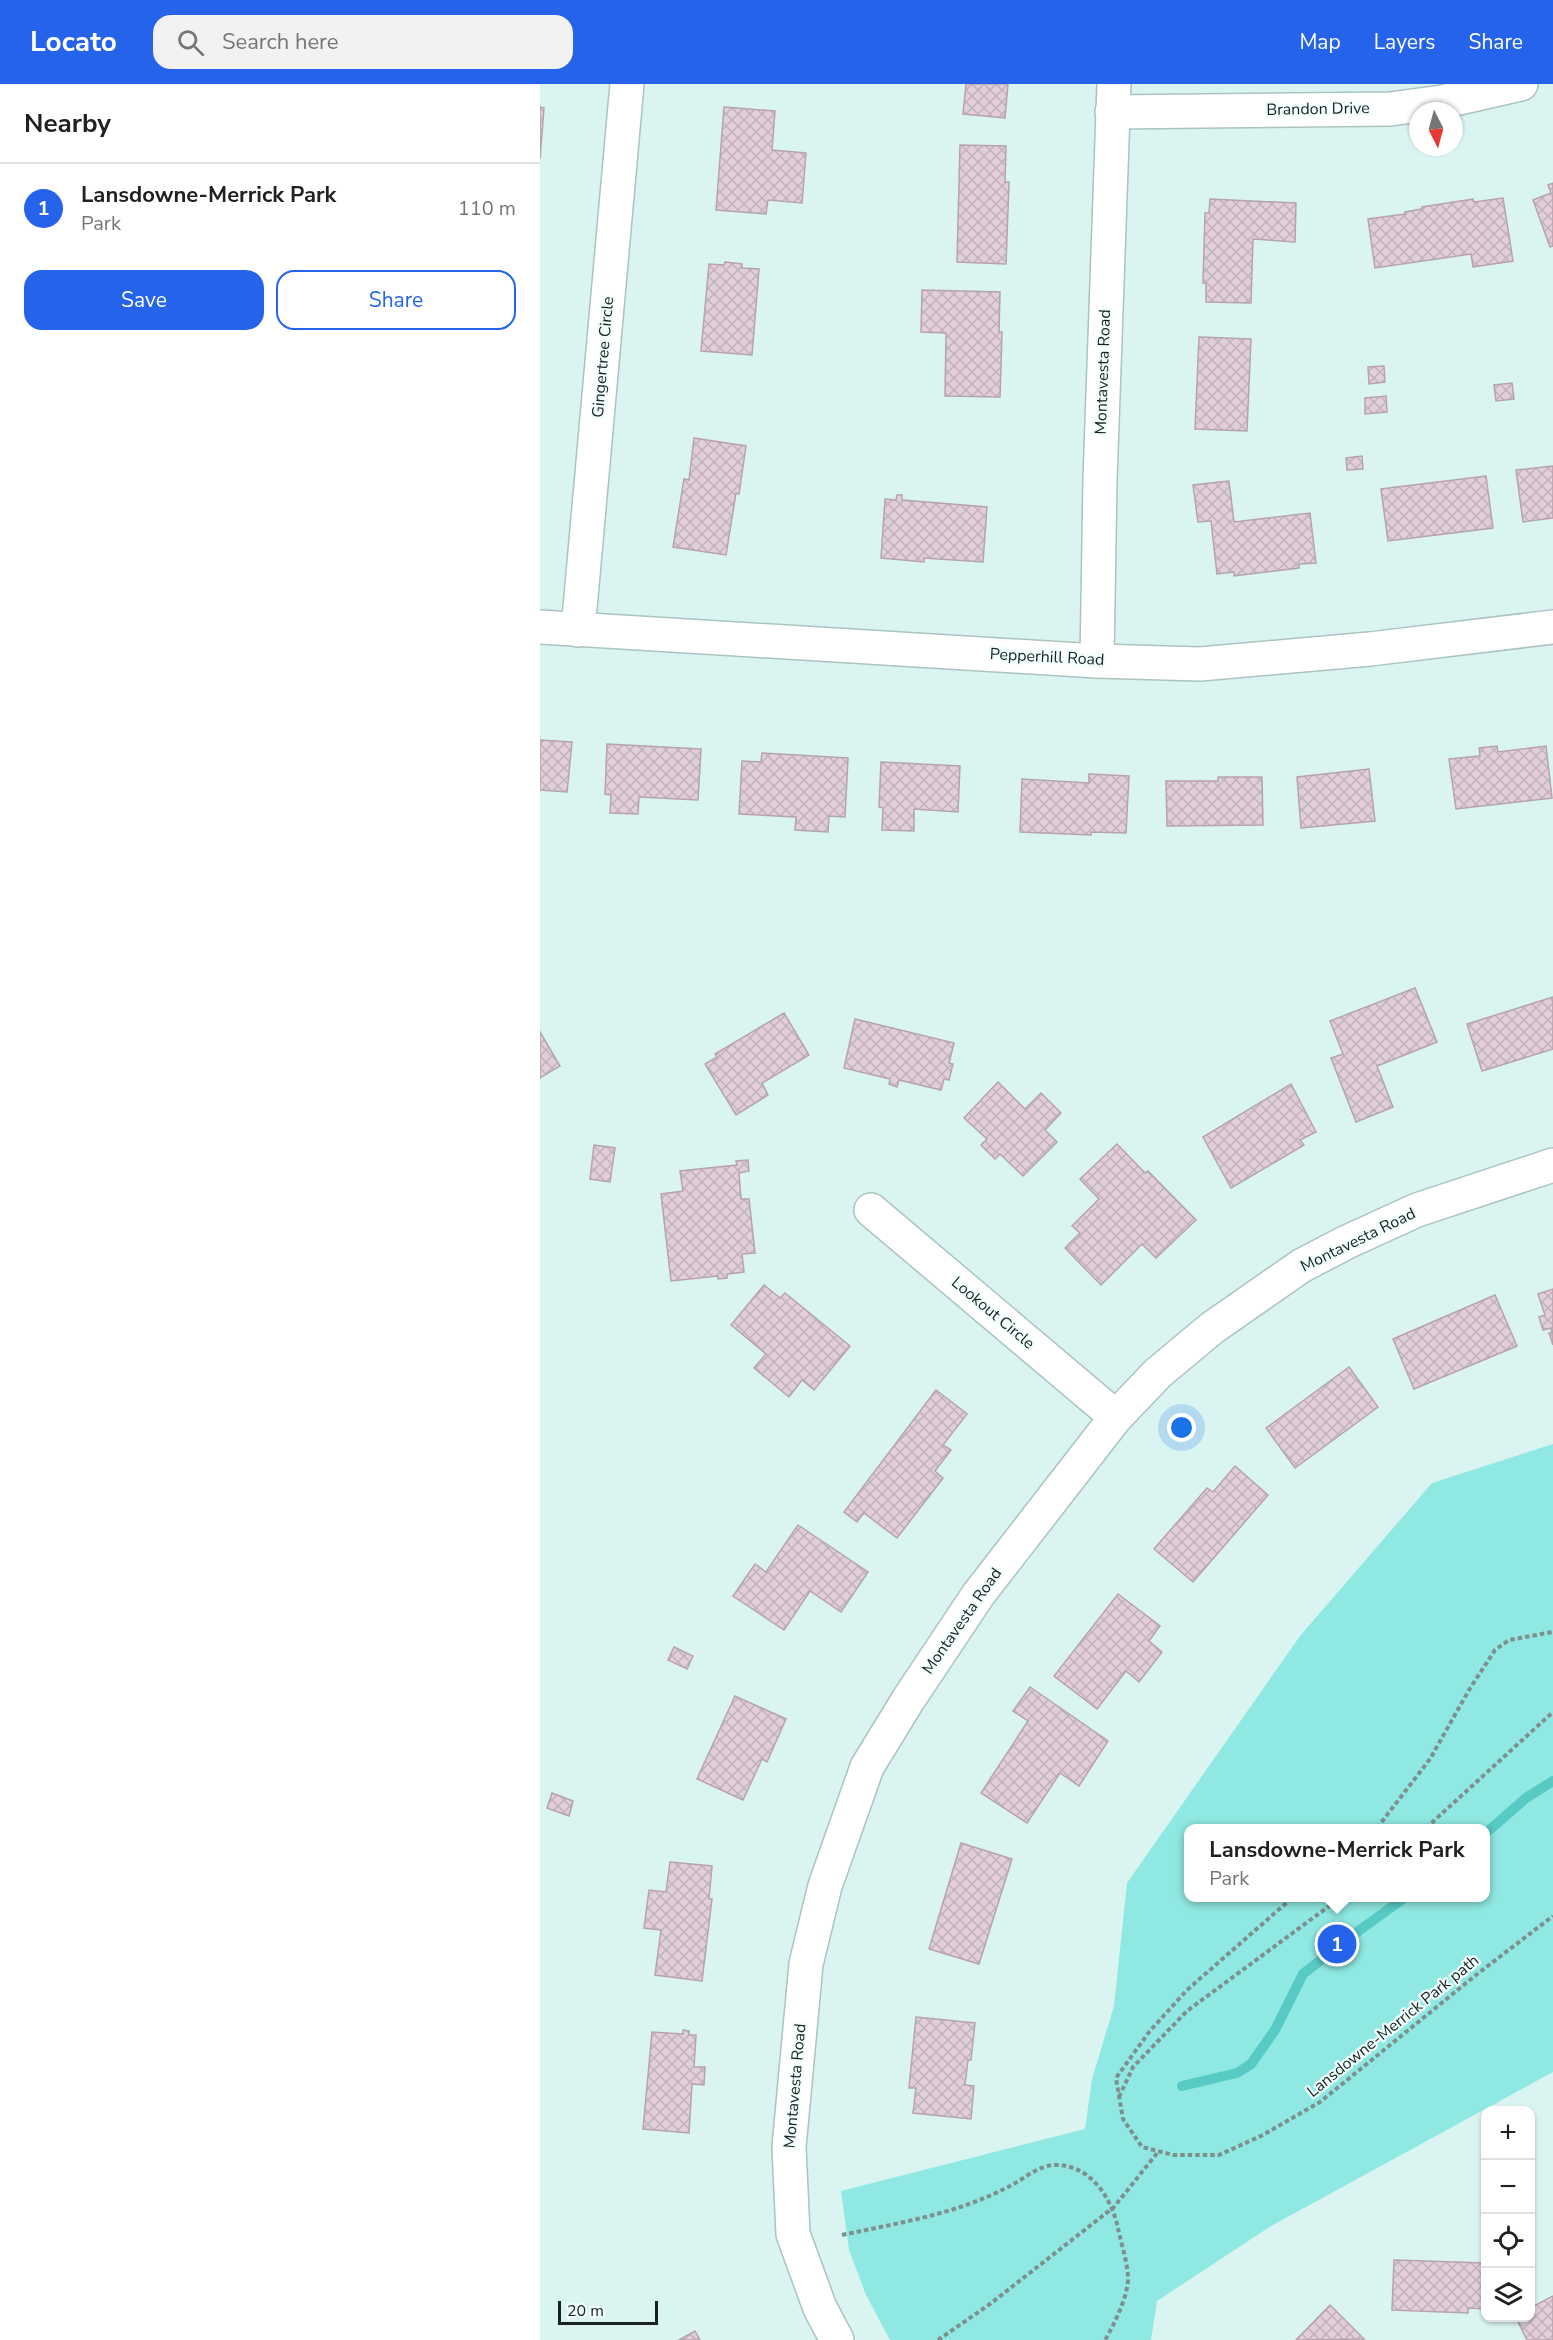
<!DOCTYPE html>
<html lang="en">
<head>
<meta charset="utf-8">
<style>
  body { margin:0; font-family:"Nunito Sans",sans-serif; background:#f2f2f2; color:#202124 }
  .controls { position:absolute; right:18px; bottom:18px; display:grid; overflow:hidden; border-radius:12px; box-shadow:0 2px 4px #0004 }
  .controls button { width:54px; height:54px; display:grid; place-items:center; padding:0; border:0; border-bottom:2px solid #e0e0e0; background:#fff; color:#202124; font:30px sans-serif }
  .compass { position:absolute; left:869px; top:18px; width:54px; height:54px; border-radius:50%; background:#fff; box-shadow:0 2px 4px #0004; rotate:174deg }
  .scale { position:absolute; left:18px; bottom:15px; width:100px; box-sizing:border-box; padding-left:6px; border:3px solid #192221; border-top:0; font-size:16px; line-height:21px; white-space:nowrap; color:#192221; -webkit-text-stroke:4px #f0fffd; paint-order:stroke }
  .you { position:absolute; left:642px; top:1344px; width:21px; height:21px; margin:-15px; border:4px solid #fff; border-radius:50%; background:#1a73e8; box-shadow:0 0 0 9px #1a73e833 }
  .badge { display:grid; place-items:center; width:39px; height:39px; border-radius:50%; background:#2563eb; color:#fff; font-size:20px; font-weight:700 }
  .pin { position:absolute; translate:-50% -50%; border:3px solid #fff; box-shadow:0 2px 6px #0006 }
  .popup { position:absolute; left:644px; top:1740px; width:306px; height:78px; box-sizing:border-box; display:grid; place-content:center; border-radius:12px; background:#fff; filter:drop-shadow(0 2px 4px #0005); font-size:20px; white-space:nowrap; color:#757577 }
  .popup b { font-size:22px; color:#202124 }
  .popup::after { content:''; position:absolute; left:50%; top:100%; margin-left:-12px; border:12px solid transparent; border-top-color:#fff }
  .list { margin:0; padding:0; list-style:none }
  h2 { display:flex; justify-content:space-between; align-items:center; height:78px; margin:0; padding:0 24px; font-size:26px }
  h2 small { font-size:20px; font-weight:400; color:#757577 }
  .list li { display:grid; grid-template-columns:39px 1fr auto; gap:18px; align-items:center; box-sizing:border-box; height:90px; padding:0 24px; border-top:2px solid #e0e0e0 }
  .list b { display:block; font-size:22px; white-space:nowrap }
  .list p { margin:0; font-size:20px; white-space:nowrap; color:#757577 }
  .list em { font-size:20px; font-style:normal; color:#757577 }
  .actions { display:flex; gap:12px; padding:18px 24px }
  .actions a { flex:1; padding:14px 0; border:2px solid #2563eb; border-radius:18px; text-align:center; font-size:21px; color:#2563eb }
  .actions .main { background:#2563eb; color:#fff }
  .icon { flex:none; width:33px; height:33px; fill:none; stroke:currentColor; stroke-width:2; stroke-linecap:round; stroke-linejoin:round }
  .map { position:relative; flex:none; width:1013px; height:2256px; overflow:hidden }
  header { display:flex; align-items:center; gap:36px; box-sizing:border-box; height:84px; padding:0 30px; background:#2563eb; color:#fff }
  header strong { font-size:28px }
  nav { display:flex; gap:33px; margin-inline-start:auto; font-size:21px }
  .search { width:420px; height:54px; background:#f2f2f2; display:flex; align-items:center; gap:15px; box-sizing:border-box; padding:0 21px; border-radius:18px; color:#757577; font-size:22px }
  main { display:flex }
  aside { flex:1; background:#fff }
  .map>svg:first-child { display:block }
  .green { fill:#8fe9e2; fill-rule:evenodd }
  .lines { fill:none; stroke-linecap:round; stroke-linejoin:round }
  .stream { stroke:#57cbc3; stroke-width:10 }
  .building { fill:url(#building-cross-hatch); stroke:#b6a3ae; stroke-width:1.5 }
  .minor-casing { stroke:#abc3c1; stroke-width:36 }
  .path { stroke:#7e908e; stroke-width:4; stroke-dasharray:4.5 3; stroke-linecap:butt }
  .minor { stroke:#fff; stroke-width:33 }
  .labels { text-anchor:middle; dominant-baseline:central; stroke-width:4.5; stroke-linejoin:round; paint-order:stroke }
  .street-label { font-size:16px; fill:#192221; stroke:#f0fffd }
</style>
</head>
<body>
<header>
<strong>Locato</strong>
<div class="search"><svg class="icon" aria-label="search" viewBox="0 0 24 24"><circle cx="10" cy="10" r="6"/><path d="M15 15l6 6"/></svg>Search here</div>
<nav><a>Map</a><a>Layers</a><a>Share</a></nav>
</header>
<main>
<aside>
<h2>Nearby<small></small></h2>
<ul class="list">
<li><span class="badge">1</span><div><b>Lansdowne-Merrick Park</b><p>Park</p></div><em>110 m</em></li>
</ul>
<div class="actions"><a class="main">Save</a><a>Share</a></div>
</aside>
<div class="map">
<svg width="1013" height="2256" viewBox="0 0 1013 2256">
  <defs>
    <pattern id="building-cross-hatch" width="8" height="8" patternUnits="userSpaceOnUse" patternTransform="scale(1.5)"><rect width="8" height="8" fill="#e2ced9"/><path d="M0 0l8 8M0 8l8-8" fill="none" stroke="#c1b1ba"/></pattern>
  </defs>
  <rect width="100%" height="100%" fill="#daf4f1"/>
  <path class="green" d="M1013 1360V1988L731 2142 617 2217 611 2256H350L326 2211 309 2166 301 2107 545 2045 552 1995 574 1922 587 1799 760 1552 892 1399ZM648 1744H946V1814H648Z"/>
  <g class="lines">
    <g class="stream">
      <polyline points="946,1749 986,1714 1013,1697"/>
      <polyline points="642,2002 697,1989 711,1980 735,1946 763,1890 806,1856 864,1814"/>
    </g>
  </g>
  <g class="building">
    <polygon points="426,0 468,0 465,34 423,30"/>
    <polygon points="0,23 4,24 0,75"/>
    <polygon points="184,23 235,27 232,66 266,69 262,119 228,116 226,130 176,126"/>
    <polygon points="420,61 466,62 465,98 469,98 466,180 417,178"/>
    <polygon points="1013,99 1013,162 1010,163 993,116 1011,109 1008,101"/>
    <polygon points="963,114 973,177 933,183 931,170 835,184 828,135 865,130 865,128 882,125 882,123 933,115 934,118"/>
    <polygon points="670,115 756,119 755,158 713,155 711,219 666,218 666,199 663,199 665,129 669,129"/>
    <polygon points="185,178 202,180 202,184 219,185 212,271 161,267 169,180 184,181"/>
    <polygon points="382,206 460,208 459,248 462,248 460,313 405,312 406,249 381,248"/>
    <polygon points="659,253 711,255 707,347 655,345"/>
    <polygon points="844,282 845,298 829,300 828,283"/>
    <polygon points="972,299 974,315 956,317 954,301"/>
    <polygon points="846,312 847,328 825,330 825,314"/>
    <polygon points="154,354 206,362 199,410 196,409 186,471 133,463 144,395 149,396"/>
    <polygon points="822,372 823,385 807,386 806,374"/>
    <polygon points="1013,382 1013,434 983,438 976,386"/>
    <polygon points="946,392 953,444 848,457 841,405"/>
    <polygon points="689,397 694,438 770,429 776,479 759,480 759,484 694,492 694,488 677,490 671,437 658,438 653,401"/>
    <polygon points="357,411 362,411 362,416 447,423 443,478 384,474 384,478 341,474 345,415 356,416"/>
    <polygon points="0,656 32,658 27,708 0,706"/>
    <polygon points="67,660 161,665 158,716 99,713 98,730 70,729 71,711 65,710"/>
    <polygon points="957,662 958,668 1006,662 1012,714 916,725 909,675 940,672 939,664"/>
    <polygon points="222,669 308,674 305,733 289,732 288,748 255,746 256,733 199,730 202,677 221,678"/>
    <polygon points="341,678 420,682 418,728 374,725 374,747 342,746 343,724 339,723"/>
    <polygon points="829,685 835,737 761,744 757,693"/>
    <polygon points="549,690 589,692 586,749 551,748 551,751 480,748 482,695 549,699"/>
    <polygon points="678,693 722,693 723,741 627,742 626,697 678,697"/>
    <polygon points="875,904 897,958 837,982 853,1023 816,1038 791,974 803,970 790,937"/>
    <polygon points="1013,913 1013,965 942,987 927,940"/>
    <polygon points="244,929 269,971 222,999 228,1011 196,1031 165,980 177,973 175,970"/>
    <polygon points="315,935 414,959 409,979 413,980 409,996 404,995 401,1006 359,996 357,1003 349,1000 350,995 304,984"/>
    <polygon points="0,948 20,982 0,994"/>
    <polygon points="458,998 485,1025 501,1009 521,1029 505,1046 517,1058 483,1092 460,1070 455,1075 441,1061 447,1055 424,1034"/>
    <polygon points="751,1000 776,1048 760,1056 764,1061 691,1104 663,1053"/>
    <polygon points="577,1060 605,1089 608,1087 656,1136 616,1174 602,1160 561,1201 525,1164 540,1149 532,1142 559,1115 540,1095"/>
    <polygon points="54,1061 75,1064 70,1098 50,1095"/>
    <polygon points="208,1076 209,1087 199,1089 201,1115 209,1115 215,1169 202,1170 204,1188 187,1190 187,1194 178,1195 178,1192 131,1197 121,1110 143,1107 140,1087 197,1081 196,1077"/>
    <polygon points="224,1201 240,1214 245,1209 310,1262 274,1306 262,1296 249,1313 214,1284 226,1270 191,1241"/>
    <polygon points="1013,1205 1013,1261 1009,1249 1012,1249 1011,1244 1003,1246 999,1233 1005,1231 998,1210"/>
    <polygon points="955,1211 977,1262 874,1305 853,1255"/>
    <polygon points="809,1283 838,1323 755,1384 726,1344"/>
    <polygon points="396,1306 427,1330 403,1361 411,1366 395,1387 403,1394 357,1454 324,1429 317,1438 304,1428"/>
    <polygon points="695,1382 728,1411 653,1498 614,1465 667,1404 673,1408"/>
    <polygon points="258,1441 328,1488 301,1528 270,1507 244,1546 193,1512 215,1480 226,1488"/>
    <polygon points="578,1510 620,1542 609,1557 622,1568 599,1598 586,1587 557,1625 514,1592"/>
    <polygon points="134,1563 153,1572 147,1585 128,1576"/>
    <polygon points="490,1603 568,1657 539,1702 520,1689 487,1739 441,1709 488,1637 473,1627"/>
    <polygon points="195,1612 246,1635 227,1678 222,1675 203,1716 157,1695"/>
    <polygon points="12,1709 33,1717 29,1732 7,1724"/>
    <polygon points="421,1759 472,1775 439,1880 389,1865"/>
    <polygon points="130,1778 172,1782 169,1815 172,1815 162,1897 115,1891 121,1846 104,1844 109,1806 126,1808"/>
    <polygon points="376,1933 435,1939 431,1976 428,1976 425,2001 434,2002 431,2035 373,2029 376,2004 369,2004"/>
    <polygon points="143,1946 149,1947 149,1951 156,1951 154,1983 165,1983 164,2001 152,2000 149,2049 103,2045 112,1948 143,1950"/>
    <polygon points="854,2176 945,2179 945,2225 928,2224 928,2229 852,2226"/>
    <polygon points="1013,2212 1013,2256 987,2256 976,2234 990,2234 990,2224"/>
    <polygon points="790,2221 824,2255 756,2256"/>
    <polygon points="155,2247 160,2256 139,2256"/>
  </g>
  <g class="lines">
    <defs>
      <g id="minor">
        <polyline points="572,28 850,25 902,18 981,0"/>
        <polyline points="0,543 557,577 660,580 830,565 1013,543"/>
        <polyline points="38,546 87,0"/>
        <polyline points="557,577 560,396 574,0"/>
        <polyline points="331,1126 576,1333"/>
        <polyline points="297,2256 280,2224 253,2150 249,2063 266,1880 285,1802 327,1683 368,1616 438,1511 576,1333 618,1289 672,1244 761,1182 807,1158 877,1126 1013,1081"/>
      </g>
    </defs>
    <use href="#minor" class="minor-casing"/>
    <g class="path">
      <polyline points="837,1744 890,1675 929,1606 955,1566 969,1556 1013,1548"/>
      <polyline points="886,1744 1013,1628"/>
      <polyline points="752,1814 647,1906 609,1948 576,1994 583,2035 602,2063 633,2071 679,2071 723,2051 780,2018 936,1891 1013,1832"/>
      <polyline points="579,2013 593,1983 647,1927 800,1814"/>
      <path d="M302 2151C358 2139 417 2130 468 2103 483 2096 499 2080 517 2081 551 2082 571 2113 578 2144 581 2159 587 2176 588 2193 589 2210 574 2241 565 2256"/>
      <polyline points="398,2256 450,2220 574,2123 618,2068"/>
    </g>
    <use href="#minor" class="minor"/>
  </g>
  <g class="labels">
    <g class="street-label">
      <text transform="translate(778 25) rotate(-1)">Brandon Drive</text>
      <text transform="translate(63 273) rotate(-85)">Gingertree Circle</text>
      <text transform="translate(563 288) rotate(-88)">Montavesta Road</text>
      <text transform="translate(507 573) rotate(3)">Pepperhill Road</text>
      <text transform="translate(818 1156) rotate(-26)">Montavesta Road</text>
      <text transform="translate(453 1229) rotate(40)">Lookout Circle</text>
      <text transform="translate(422 1537) rotate(-55)">Montavesta Road</text>
      <text transform="translate(853 1942) rotate(-39)">Lansdowne-Merrick Park path</text>
      <text transform="translate(255 2002) rotate(-85)">Montavesta Road</text>
    </g>
  </g>
</svg>
<div class="controls">
<button>+</button>
<button>−</button>
<button><svg class="icon" aria-label="locate" viewBox="0 0 24 24"><circle cx="12" cy="12" r="6"/><path d="M12 2v4M12 18v4M2 12h4M18 12h4"/></svg></button>
<button><svg class="icon" aria-label="layers" viewBox="0 0 24 24"><path d="M12 4l9 5-9 5-9-5zM3 14l9 5 9-5"/></svg></button>
</div>
<svg class="compass" viewBox="-18 -18 36 36"><path d="M0-13l5 13h-10z" fill="#e53935"/><path d="M0 13l5-13h-10z" fill="#757577"/></svg>
<div class="scale">20 m</div>
<div class="you"></div>
<div class="pin badge" style="left:797px;top:1860px">1</div>
<div class="popup"><b>Lansdowne-Merrick Park</b>Park</div>
</div>
</main>
</body>
</html>
